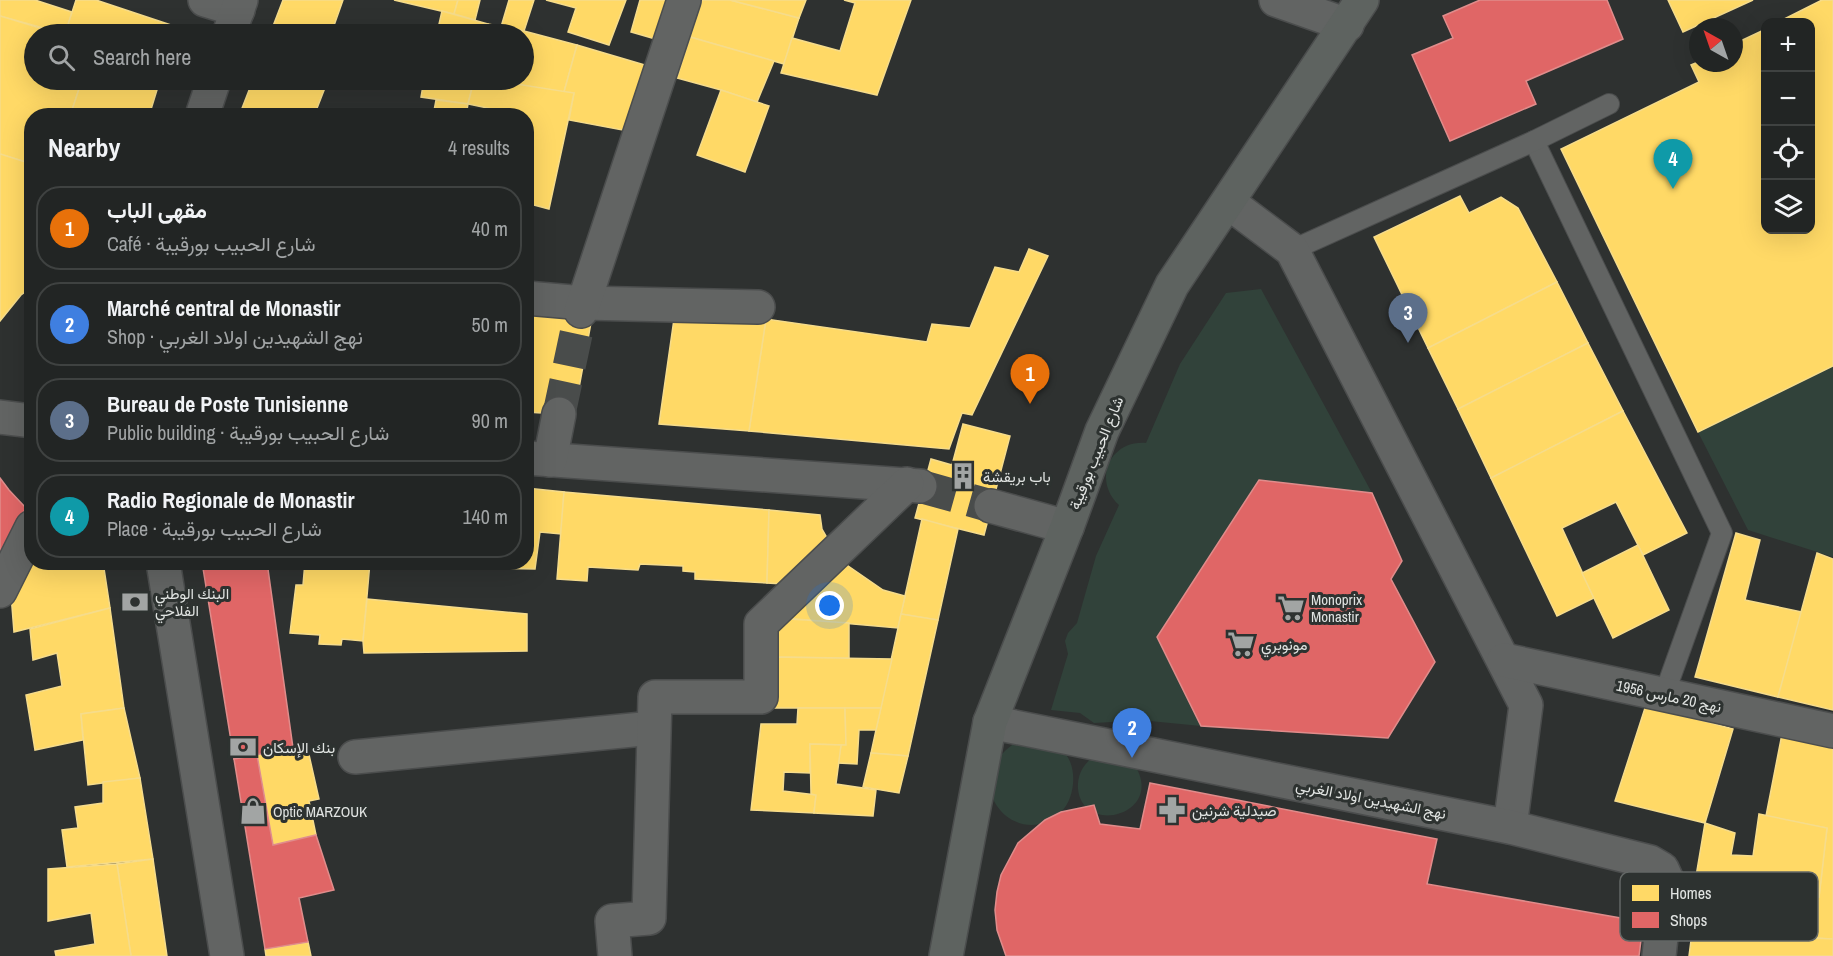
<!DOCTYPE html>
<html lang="en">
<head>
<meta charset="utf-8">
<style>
  body { margin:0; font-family:"Archivo Narrow",Vazirmatn,sans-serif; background:#2e3131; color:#f1f3f6 }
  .controls { position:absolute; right:18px; top:18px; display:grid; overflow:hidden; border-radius:12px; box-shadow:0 6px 24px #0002 }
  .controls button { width:54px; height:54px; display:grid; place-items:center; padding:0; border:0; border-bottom:2px solid #3f4241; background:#222524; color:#f1f3f6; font:30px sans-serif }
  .compass { position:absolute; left:1689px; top:18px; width:54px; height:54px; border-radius:50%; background:#222524; box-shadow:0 6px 24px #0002; rotate:320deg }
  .you { position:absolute; left:830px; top:606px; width:21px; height:21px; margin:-15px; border:4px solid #fff; border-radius:50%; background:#1a73e8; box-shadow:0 0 0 9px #1a73e833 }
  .badge { display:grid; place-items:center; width:39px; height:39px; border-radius:50%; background:#8c9099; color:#fff; font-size:20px; font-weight:700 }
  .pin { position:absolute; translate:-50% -50px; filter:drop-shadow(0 2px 3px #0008) }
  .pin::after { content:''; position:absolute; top:32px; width:21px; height:18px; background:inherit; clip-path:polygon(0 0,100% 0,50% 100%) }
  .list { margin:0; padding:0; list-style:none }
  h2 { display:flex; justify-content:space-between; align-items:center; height:78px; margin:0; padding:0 24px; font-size:26px }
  h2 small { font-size:20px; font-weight:400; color:#a2a5a6 }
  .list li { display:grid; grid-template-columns:39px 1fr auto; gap:18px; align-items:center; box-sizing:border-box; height:84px; margin:0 12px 12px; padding:0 12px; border:2px solid #3f4241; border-radius:24px }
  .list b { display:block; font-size:22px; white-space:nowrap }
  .list p { margin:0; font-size:20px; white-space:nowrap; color:#a2a5a6 }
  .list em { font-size:20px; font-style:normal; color:#a2a5a6 }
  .icon { flex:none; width:33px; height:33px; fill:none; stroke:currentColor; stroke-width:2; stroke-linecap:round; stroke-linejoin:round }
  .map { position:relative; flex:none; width:1833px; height:956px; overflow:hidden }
  .search { position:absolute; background:#222524; box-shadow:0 6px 24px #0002; left:24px; top:24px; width:510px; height:66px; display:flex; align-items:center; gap:15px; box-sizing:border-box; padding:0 21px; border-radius:33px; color:#a2a5a6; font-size:22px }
  .panel { position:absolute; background:#222524; box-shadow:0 6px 24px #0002; left:24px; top:108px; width:510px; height:462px; border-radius:24px }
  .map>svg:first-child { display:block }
  .green { fill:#31423a }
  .homes { fill:#ffd966; stroke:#f6dc8b; stroke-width:1.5 }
  .shops { fill:#e06666; stroke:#e08c8b; stroke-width:1.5 }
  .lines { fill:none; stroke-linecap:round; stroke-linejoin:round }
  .street-tunnel { stroke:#494c4b; stroke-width:33; stroke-dasharray:33 16; stroke-linecap:butt }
  .lane-casing { stroke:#4b4d4d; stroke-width:22 }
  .street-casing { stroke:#4b4d4d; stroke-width:36 }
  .secondary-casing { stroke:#4b4d4d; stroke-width:36 }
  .lane { stroke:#626463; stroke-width:20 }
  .street { stroke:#626463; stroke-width:33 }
  .secondary { stroke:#5e6360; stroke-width:33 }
  .labels { text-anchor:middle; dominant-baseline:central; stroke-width:6; stroke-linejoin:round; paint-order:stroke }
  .street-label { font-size:15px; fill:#e1e4e2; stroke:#2d3230 }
  .poi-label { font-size:15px; fill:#e1e4e2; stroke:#2d3230; text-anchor:start }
  .key { fill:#2d3230; stroke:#636765; stroke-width:1.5 }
  .key-label { font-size:16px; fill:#e1e4e2 }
</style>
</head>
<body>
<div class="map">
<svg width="1833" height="956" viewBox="0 0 1833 956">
  <rect width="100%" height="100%" fill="#2e3130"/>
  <g class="green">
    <path d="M1261 289 1372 493 1259 480 1157 637 1201 726 1119 718 1112 722 1094 723 1080 713 1051 710 1068 654 1065 641 1068 633 1077 623 1096 556 1119 505C1092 480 1110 440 1146 443L1180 364 1226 293Z"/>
    <polygon points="1833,366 1833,557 1748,530 1698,432"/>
    <path d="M1015 743C1024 744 1050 744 1057 747 1079 758 1077 797 1061 812 1018 854 954 784 1015 743Z"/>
    <path d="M1093 757 1132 761C1170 813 1083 838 1078 789 1077 775 1083 765 1093 757Z"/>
  </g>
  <g class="homes">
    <polygon points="0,0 35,0 72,12 65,34 0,16"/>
    <polygon points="76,0 96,0 177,27 174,34 65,34"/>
    <polygon points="283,0 343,0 331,34 270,34"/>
    <polygon points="394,0 458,0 454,14"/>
    <polygon points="458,0 480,0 475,20 454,14"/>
    <polygon points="509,0 534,0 524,31 501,27"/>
    <polygon points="546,0 626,0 609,45 568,32 576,8"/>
    <polygon points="640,0 673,0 659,40 631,32"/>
    <polygon points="702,0 730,0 799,18 784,64 690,37"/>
    <polygon points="730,0 806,0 799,18"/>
    <polygon points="844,0 911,0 877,95 781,73 792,38 840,51 855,3"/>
    <polygon points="1668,0 1753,0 1683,32"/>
    <polygon points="1822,0 1833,0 1833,366 1698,432 1561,149 1699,82 1691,65 1698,62 1734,63 1734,44 1766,29 1766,230 1810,230 1810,22 1778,22"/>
    <polygon points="442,11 488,24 485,34 437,33"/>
    <polygon points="0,16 60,34 34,34 34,80 82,80 70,116 32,116 32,164 0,154"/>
    <polygon points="488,24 524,31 577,45 564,92 490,80 524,80 524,34 485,34"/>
    <polygon points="690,37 774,61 757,102 721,90 677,78"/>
    <polygon points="577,45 655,68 633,132 569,120 574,93 564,92"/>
    <polygon points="82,80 160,80 149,116 70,116"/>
    <polygon points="253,80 328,80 314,116 239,116"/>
    <polygon points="424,80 474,80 468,104 421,97"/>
    <polygon points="474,80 490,80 574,93 549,209 526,203 526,116 468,104"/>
    <polygon points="721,90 769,106 745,172 697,155"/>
    <polygon points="436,100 468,104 466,116 433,116"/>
    <polygon points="0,154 32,164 32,287 21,295 0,321"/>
    <polygon points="1460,196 1469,213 1501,197 1518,208 1557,282 1428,348 1374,237"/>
    <polygon points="1029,249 1048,256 972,415 962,413 949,449 749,431 766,319 927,342 932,324 970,328 995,267 1019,272"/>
    <polygon points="1557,282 1588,343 1458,409 1428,348"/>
    <polygon points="526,307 593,312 574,415 526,412"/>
    <polygon points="675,312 766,319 749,431 659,424"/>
    <polygon points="1588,343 1623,411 1491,478 1458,409"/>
    <polygon points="1623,411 1687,533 1643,555 1616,502 1562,528 1594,598 1557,616 1491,478"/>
    <polygon points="963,424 1010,436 984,535 915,518 931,459 952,465"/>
    <polygon points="526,488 564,492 561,534 540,532 535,569 479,568 479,562 526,562"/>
    <polygon points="564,492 769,510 767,583 695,579 695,572 683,571 683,566 640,564 638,570 588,567 587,581 557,579"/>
    <polygon points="769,510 820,515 822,529 830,543 783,584 767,583"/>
    <polygon points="922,519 958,529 938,620 901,614"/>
    <polygon points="1736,533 1760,540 1745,600 1802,612 1778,697 1695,677"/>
    <polygon points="1638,545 1669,610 1613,638 1582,573"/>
    <polygon points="1817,553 1833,559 1833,710 1778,697"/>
    <polygon points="841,561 883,590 905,596 898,628 784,618"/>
    <polygon points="32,562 103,562 110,608 14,632 11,594"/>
    <polygon points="305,562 370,562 363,641 342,639 341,645 319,644 320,635 290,633 296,585 303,585"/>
    <polygon points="367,599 527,614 527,651 364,653 363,641"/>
    <polygon points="110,608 124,708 81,714 83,740 35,750 26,695 62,686 57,653 33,660 30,629"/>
    <polygon points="901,614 938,620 908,756 871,753"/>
    <polygon points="774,618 849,623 849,658 772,657"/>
    <polygon points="772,657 892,659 881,708 771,708"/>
    <polygon points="1646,705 1733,729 1705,823 1615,801"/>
    <polygon points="124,708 140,778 88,785 81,714"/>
    <polygon points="798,708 845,708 846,745 810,744 810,773 784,772 783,791 816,795 814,813 751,810 761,724 797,724"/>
    <polygon points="845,708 881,708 876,730 859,730 857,764 838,763 841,745 846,745"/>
    <polygon points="1782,734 1833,743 1833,939 1753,935 1756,918 1789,922 1796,897 1819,897 1827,828 1766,816"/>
    <polygon points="810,744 841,745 836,784 876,790 873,816 814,813 816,795 811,794"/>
    <polygon points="307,746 319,799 309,801 316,835 273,845 257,755"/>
    <polygon points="871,753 908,756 899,793 863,787"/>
    <polygon points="140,778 153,859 67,867 62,830 78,828 75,807 103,803 103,782"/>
    <polygon points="1759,814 1827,828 1819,897 1796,897 1789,922 1756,918 1753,935 1688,924 1705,823 1735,833 1731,855 1753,856"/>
    <polygon points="153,859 167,956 131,956 117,864"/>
    <polygon points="117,864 131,956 56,956 55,951 95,944 91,913 48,921 48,869"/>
    <polygon points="1693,925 1753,935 1833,939 1833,956 1689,956"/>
    <polygon points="308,942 311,956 266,956 265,949"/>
  </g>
  <g class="shops">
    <polygon points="1480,0 1607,0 1623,39 1526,81 1536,104 1450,141 1412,55 1453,38 1443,16"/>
    <polygon points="0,478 9,490 26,508 0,553"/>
    <polygon points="1259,480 1372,493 1402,561 1391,579 1435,662 1388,738 1201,726 1157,637"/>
    <polygon points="202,562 267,562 293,748 234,759"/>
    <polygon points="257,755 273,845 316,835 334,890 299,898 308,942 265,949 234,759"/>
    <polygon points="1150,783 1437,839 1427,884 1632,920 1642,932 1639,956 1006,956 997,930 995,910 997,892 1001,875 1018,843 1045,820 1061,812 1094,805 1100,824 1140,829"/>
  </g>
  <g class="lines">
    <g class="street-tunnel">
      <polyline points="559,414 581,311"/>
      <polyline points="923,487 991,506"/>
    </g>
    <defs>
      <g id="lane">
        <polyline points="1534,141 1722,533 1664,695"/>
        <polyline points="1292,250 1534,141 1609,104"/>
      </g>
      <g id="street">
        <polyline points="205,0 238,10"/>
        <polyline points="1276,0 1347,25"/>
        <polyline points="229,34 241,0"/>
        <polyline points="202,116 214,80"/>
        <polyline points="1228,202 1292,250 1526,705 1510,827"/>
        <polyline points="526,298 584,303 758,307"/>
        <polyline points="581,311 684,0"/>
        <polyline points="0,417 32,421"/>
        <polyline points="526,458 920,486"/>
        <polyline points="550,460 559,414"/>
        <polyline points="991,506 1067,527"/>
        <polyline points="163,562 227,956"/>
        <polyline points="0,591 32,527"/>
        <polyline points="1504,660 1833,731"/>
        <polyline points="990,722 1510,827 1650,862 1662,869 1667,880 1659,956"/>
        <polyline points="355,757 653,728"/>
        <polyline points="615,956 612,921 649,918 655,697 761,697 761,624 907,484"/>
      </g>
      <polyline id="secondary" points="946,956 990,722 1067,527 1102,431 1172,285 1362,0"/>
    </defs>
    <use href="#lane" class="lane-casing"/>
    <use href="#street" class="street-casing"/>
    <use href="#secondary" class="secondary-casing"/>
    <use href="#lane" class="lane"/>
    <use href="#street" class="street"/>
    <use href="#secondary" class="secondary"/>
  </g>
  <defs>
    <symbol id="building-bare" viewBox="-9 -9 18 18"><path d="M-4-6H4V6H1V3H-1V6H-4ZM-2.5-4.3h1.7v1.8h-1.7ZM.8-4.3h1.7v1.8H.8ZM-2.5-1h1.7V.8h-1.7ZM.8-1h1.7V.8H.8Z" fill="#a2a5a4" stroke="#2d3230" stroke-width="2.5" paint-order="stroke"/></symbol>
    <symbol id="bank-bare" viewBox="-9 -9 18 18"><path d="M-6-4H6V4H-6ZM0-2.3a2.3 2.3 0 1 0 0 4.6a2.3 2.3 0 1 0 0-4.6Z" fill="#a2a5a4" stroke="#2d3230" stroke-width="2.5" paint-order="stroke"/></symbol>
    <symbol id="supermarket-bare" viewBox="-9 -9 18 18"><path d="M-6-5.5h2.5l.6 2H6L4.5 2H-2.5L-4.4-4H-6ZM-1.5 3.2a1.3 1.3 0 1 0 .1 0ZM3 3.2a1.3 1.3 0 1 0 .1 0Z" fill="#a2a5a4" stroke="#2d3230" stroke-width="2.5" paint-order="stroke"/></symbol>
    <symbol id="pharmacy-bare" viewBox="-9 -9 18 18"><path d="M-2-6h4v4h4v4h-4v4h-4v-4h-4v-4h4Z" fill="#a2a5a4" stroke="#2d3230" stroke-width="2.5" paint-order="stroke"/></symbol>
    <symbol id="shop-bare" viewBox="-9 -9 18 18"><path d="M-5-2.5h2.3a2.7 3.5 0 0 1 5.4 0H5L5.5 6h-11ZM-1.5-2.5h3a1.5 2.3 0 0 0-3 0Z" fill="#a2a5a4" stroke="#2d3230" stroke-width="2.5" paint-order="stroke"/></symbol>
  </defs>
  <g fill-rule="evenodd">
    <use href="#building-bare" x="944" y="457" width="38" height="38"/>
    <use href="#bank-bare" x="116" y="583" width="38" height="38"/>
    <use href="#supermarket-bare" x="1272" y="589" width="38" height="38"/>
    <use href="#supermarket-bare" x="1222" y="625" width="38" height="38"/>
    <use href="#bank-bare" x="224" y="728" width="38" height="38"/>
    <use href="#pharmacy-bare" x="1153" y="791" width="38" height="38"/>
    <use href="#shop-bare" x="234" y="792" width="38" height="38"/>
  </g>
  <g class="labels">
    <g class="street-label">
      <text transform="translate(1096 453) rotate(-68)">شارع الحبيب بورقيبة</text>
      <text transform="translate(1669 696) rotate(12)">نهج 20 مارس 1956</text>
      <text transform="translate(1371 799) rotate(11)">نهج الشهيدين اولاد الغربي</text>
    </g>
    <g class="poi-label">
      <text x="983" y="476">باب بريقشة</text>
      <text x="155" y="593">البنك الوطني<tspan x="155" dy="17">الفلاحي</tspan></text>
      <text x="1311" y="599">Monoprix<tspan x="1311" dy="17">Monastir</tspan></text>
      <text x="1261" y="644">مونوبري</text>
      <text x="263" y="747">بنك الإسكان</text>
      <text x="1192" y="810">صيدلية شرنين</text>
      <text x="273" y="811">Optic MARZOUK</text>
    </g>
  </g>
  <rect x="1620" y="872" width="198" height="69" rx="9" class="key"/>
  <rect x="1632" y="885" width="27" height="16" fill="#ffd966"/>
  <rect x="1632" y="912" width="27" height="16" fill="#e06666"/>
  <g class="key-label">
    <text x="1670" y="899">Homes</text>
    <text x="1670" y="926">Shops</text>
  </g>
</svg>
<div class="controls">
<button>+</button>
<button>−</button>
<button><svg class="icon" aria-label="locate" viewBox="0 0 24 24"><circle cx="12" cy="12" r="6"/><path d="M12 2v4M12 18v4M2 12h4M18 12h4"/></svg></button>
<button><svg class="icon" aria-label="layers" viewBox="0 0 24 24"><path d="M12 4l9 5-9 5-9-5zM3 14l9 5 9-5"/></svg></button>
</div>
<svg class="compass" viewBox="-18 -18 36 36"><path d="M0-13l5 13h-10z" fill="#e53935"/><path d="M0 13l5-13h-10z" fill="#a2a5a6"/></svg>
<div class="you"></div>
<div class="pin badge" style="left:1030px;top:404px;background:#e8710a">1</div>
<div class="pin badge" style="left:1132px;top:758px;background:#3f7fe0">2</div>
<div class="pin badge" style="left:1408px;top:343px;background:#5c6f8a">3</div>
<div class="pin badge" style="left:1673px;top:189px;background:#0f9aa8">4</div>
<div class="search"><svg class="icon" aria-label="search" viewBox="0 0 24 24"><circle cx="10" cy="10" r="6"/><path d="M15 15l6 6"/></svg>Search here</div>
<section class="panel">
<h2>Nearby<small>4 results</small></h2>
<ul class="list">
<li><span class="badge" style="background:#e8710a">1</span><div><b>مقهى الباب</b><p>Café · شارع الحبيب بورقيبة</p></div><em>40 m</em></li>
<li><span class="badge" style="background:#3f7fe0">2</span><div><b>Marché central de Monastir</b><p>Shop · نهج الشهيدين اولاد الغربي</p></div><em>50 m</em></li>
<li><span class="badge" style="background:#5c6f8a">3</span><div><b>Bureau de Poste Tunisienne</b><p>Public building · شارع الحبيب بورقيبة</p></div><em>90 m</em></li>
<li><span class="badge" style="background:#0f9aa8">4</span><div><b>Radio Regionale de Monastir</b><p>Place · شارع الحبيب بورقيبة</p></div><em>140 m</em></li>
</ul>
</section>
</div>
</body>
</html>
